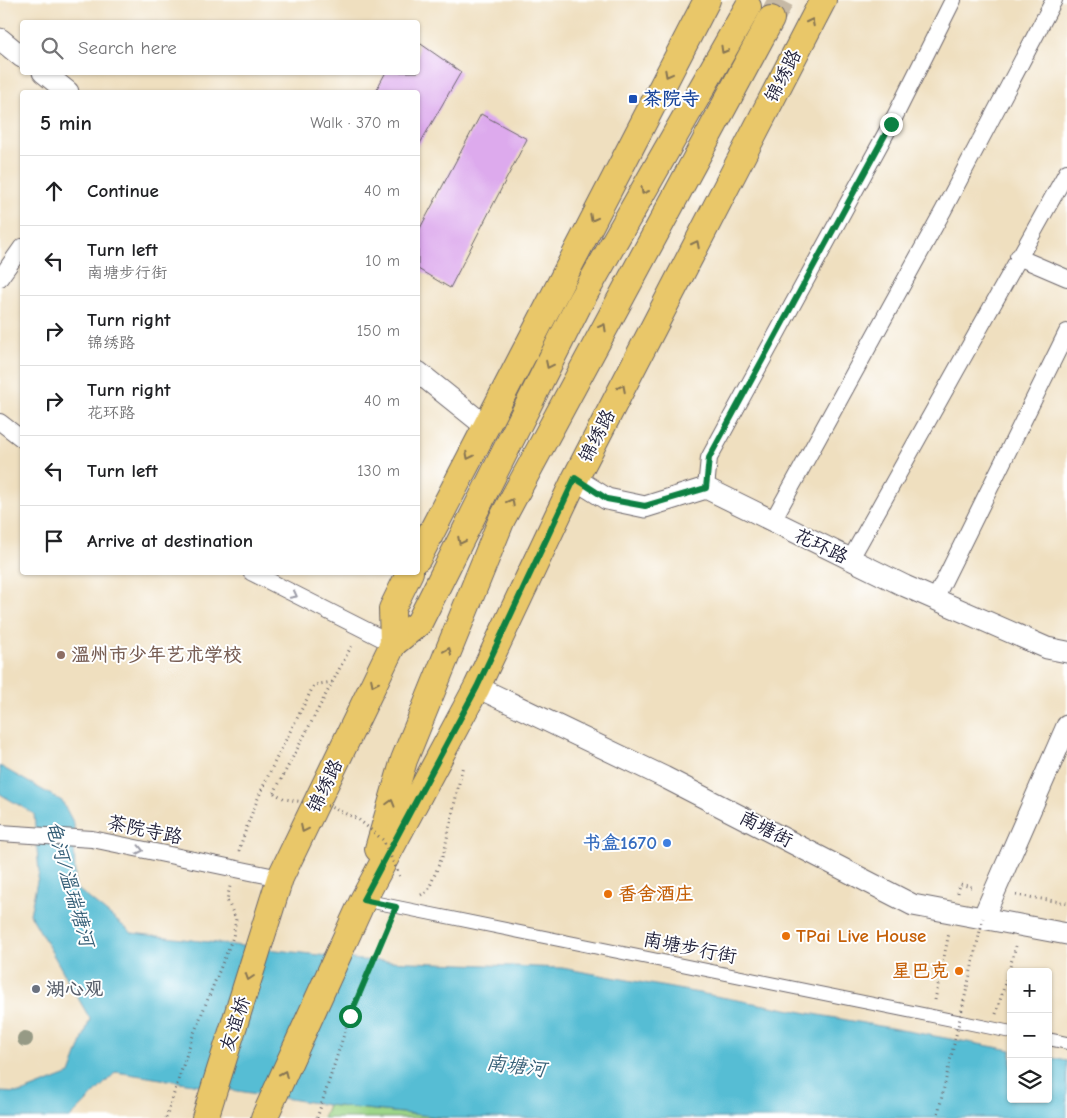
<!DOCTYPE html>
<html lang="en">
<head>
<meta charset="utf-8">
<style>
  body { margin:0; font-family:"Comic Neue","LXGW WenKai TC",sans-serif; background:#f6f6f6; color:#202124 }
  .controls { position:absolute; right:15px; bottom:15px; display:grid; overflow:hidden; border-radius:5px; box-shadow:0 1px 4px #0004 }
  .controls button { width:45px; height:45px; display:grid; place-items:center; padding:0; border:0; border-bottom:1px solid #e0e0e0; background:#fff; color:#202124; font:25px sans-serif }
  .stop { position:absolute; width:15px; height:15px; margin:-11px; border:4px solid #0b8043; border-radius:50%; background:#fff }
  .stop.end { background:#0b8043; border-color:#fff; box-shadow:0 1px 5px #0008 }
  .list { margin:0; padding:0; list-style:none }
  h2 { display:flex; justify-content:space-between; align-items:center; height:65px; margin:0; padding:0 20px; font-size:21px }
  h2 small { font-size:16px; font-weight:400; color:#757577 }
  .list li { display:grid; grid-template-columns:32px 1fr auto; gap:15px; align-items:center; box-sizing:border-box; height:70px; padding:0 20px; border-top:1px solid #e0e0e0 }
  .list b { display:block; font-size:19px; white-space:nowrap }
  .list p { margin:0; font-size:16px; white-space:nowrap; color:#757577 }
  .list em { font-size:16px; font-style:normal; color:#757577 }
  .icon { flex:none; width:28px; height:28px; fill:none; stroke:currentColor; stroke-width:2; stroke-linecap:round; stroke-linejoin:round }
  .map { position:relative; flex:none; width:1067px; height:1118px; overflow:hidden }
  .search { position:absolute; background:#fff; box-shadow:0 1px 4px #0004; left:20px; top:20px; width:400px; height:55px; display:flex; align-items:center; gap:12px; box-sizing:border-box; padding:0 18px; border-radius:5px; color:#757577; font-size:19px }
  .panel { position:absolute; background:#fff; box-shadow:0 1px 4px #0004; left:20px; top:90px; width:400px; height:485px; border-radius:5px }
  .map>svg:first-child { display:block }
  .green { fill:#9ed689; stroke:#607c62 }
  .water { fill:#57bdd4; stroke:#3c7088 }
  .building { fill:#ddaaed }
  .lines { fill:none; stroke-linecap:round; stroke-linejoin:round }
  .primary-tunnel { stroke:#c6b9a5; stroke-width:26; stroke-dasharray:26 13; stroke-linecap:butt }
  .pedestrian-casing { stroke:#6a6469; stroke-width:14 }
  .minor-casing { stroke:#6a6469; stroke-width:18 }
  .tertiary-casing { stroke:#6a6469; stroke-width:23 }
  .primary-casing { stroke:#6a6469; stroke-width:28 }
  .path { stroke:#6a6469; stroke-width:3; stroke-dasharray:1 4; stroke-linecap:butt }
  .pedestrian { stroke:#fff; stroke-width:12 }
  .minor { stroke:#fff; stroke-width:16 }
  .tertiary { stroke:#fff; stroke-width:21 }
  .primary { stroke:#e9c769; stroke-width:26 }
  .path-bridge { stroke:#6a6469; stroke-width:3; stroke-dasharray:1 4; stroke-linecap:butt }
  .tree { fill:#969a85 }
  .oneway { stroke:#867452 }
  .oneway2 { stroke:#9c9ca7 }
  .route { stroke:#0b8043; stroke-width:6 }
  .transit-dot { fill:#1a4fb4; stroke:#fff; stroke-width:2 }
  .education-dot { fill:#8d6e63; stroke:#fff; stroke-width:2 }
  .shop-dot { fill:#3f7fe0; stroke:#fff; stroke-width:2 }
  .food-dot { fill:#e8710a; stroke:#fff; stroke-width:2 }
  .worship-dot { fill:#6b7280; stroke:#fff; stroke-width:2 }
  .labels { text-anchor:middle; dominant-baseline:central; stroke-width:4; stroke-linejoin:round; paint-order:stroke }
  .street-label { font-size:19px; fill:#22223b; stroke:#fff }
  .transit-label { font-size:19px; font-weight:bold; fill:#164399; stroke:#fff; text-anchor:start }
  .education-label { font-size:19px; font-weight:bold; fill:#785e54; stroke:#fff; text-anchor:start }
  .shop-label { font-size:19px; font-weight:bold; fill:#366cbe; stroke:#fff; text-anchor:end }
  .food-label { font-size:19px; font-weight:bold; fill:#c56008; stroke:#fff; text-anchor:start }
  .worship-label { font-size:19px; font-weight:bold; fill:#5b616d; stroke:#fff; text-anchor:start }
  .water-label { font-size:20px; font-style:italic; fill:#376078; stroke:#fff }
</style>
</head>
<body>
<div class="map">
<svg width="1067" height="1118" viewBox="0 0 1067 1118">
  <rect width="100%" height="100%" fill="#fff"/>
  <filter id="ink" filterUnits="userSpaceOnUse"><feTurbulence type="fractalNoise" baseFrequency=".02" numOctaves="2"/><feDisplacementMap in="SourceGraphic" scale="10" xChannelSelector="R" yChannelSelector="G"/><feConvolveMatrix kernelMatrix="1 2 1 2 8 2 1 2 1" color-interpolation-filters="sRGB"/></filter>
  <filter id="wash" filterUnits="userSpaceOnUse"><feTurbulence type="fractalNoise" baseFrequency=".0096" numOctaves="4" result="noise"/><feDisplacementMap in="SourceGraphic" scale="20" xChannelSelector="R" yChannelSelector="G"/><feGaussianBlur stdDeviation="1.12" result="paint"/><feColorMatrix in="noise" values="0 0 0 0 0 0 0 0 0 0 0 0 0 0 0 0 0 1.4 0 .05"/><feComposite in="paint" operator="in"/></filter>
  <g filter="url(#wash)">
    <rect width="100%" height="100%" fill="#efdfbf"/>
    <polygon class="green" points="328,1105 449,1118 323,1118"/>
    <polygon class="water" points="0,766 62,801 74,824 75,887 132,933 361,960 562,968 1011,1050 1011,1099 1048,1099 1048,1057 1067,1061 1067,1118 449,1118 328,1105 116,1072 70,1118 0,1118 0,1092 21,1093 70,1074 90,1019 30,914 39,872 34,814 0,794"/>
    <g id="blocks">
      <g class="building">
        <polygon points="418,42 461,72 418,147 418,92 375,92 386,72 418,72"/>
        <polygon points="481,114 527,139 450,288 418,269 418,232"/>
      </g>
    </g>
  </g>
  <g filter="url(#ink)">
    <use href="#blocks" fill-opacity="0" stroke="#6a6469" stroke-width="1"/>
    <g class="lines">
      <polyline class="primary-tunnel" points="771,19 781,0"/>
      <defs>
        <g id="pedestrian">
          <polyline points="363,900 1011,1032"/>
          <polyline points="1048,1039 1067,1043"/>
        </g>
        <g id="minor">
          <polyline points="1018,257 1067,278"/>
          <polyline points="0,278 22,247"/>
          <polyline points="0,422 22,439"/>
          <polyline points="706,488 709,458 891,124 953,0"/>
          <polyline points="772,522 943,211 1054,0"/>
          <polyline points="850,560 1067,172"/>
          <polyline points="251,572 393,644"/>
          <polyline points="935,599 1067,332"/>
          <polyline points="0,833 92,839 280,878"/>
        </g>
        <g id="tertiary">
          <polyline points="0,39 22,57"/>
          <polyline points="43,72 68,92"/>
          <polyline points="418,372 484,425"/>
          <polyline points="575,479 607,499 645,507 706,488 905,586 1047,648 1067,652"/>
          <polyline points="477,687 664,777 913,905 1067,934"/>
          <polyline points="983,918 1067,726"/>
        </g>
        <g id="primary">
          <polyline points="418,558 707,0"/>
          <polyline points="393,644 419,623 580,302 748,7"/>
          <polyline points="378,849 404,760 502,519 771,19"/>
          <polyline points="205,1118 280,878 393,644 392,609 410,572"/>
          <polyline points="264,1118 363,900 477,687 575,479 823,0"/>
        </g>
      </defs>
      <use href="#pedestrian" class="pedestrian-casing"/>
      <use href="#minor" class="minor-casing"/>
      <use href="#tertiary" class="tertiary-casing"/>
      <use href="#primary" class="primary-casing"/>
      <g class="path">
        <polyline points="274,793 353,643"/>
        <path d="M239 851C256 792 287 739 314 685L332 682"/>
        <polyline points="958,893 960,884 975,888"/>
        <polyline points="421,895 428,891 444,852 463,765"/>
        <polyline points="1016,895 1067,903"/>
        <polyline points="935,1000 949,933"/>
        <polyline points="996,1014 1016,946"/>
        <polyline points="166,1118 192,1038 233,937 236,919 227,900 230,886"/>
        <polyline points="317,1118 350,1016 390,922"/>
      </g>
      <use href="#pedestrian" class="pedestrian"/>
      <use href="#minor" class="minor"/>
      <use href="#tertiary" class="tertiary"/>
      <use href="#primary" class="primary"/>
      <g class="path-bridge">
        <polyline points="274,793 285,799 328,806 358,819 383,840 400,877"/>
        <polyline points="937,1118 983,918"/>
      </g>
    </g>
    <circle class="tree" cx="25" cy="1039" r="8"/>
    <defs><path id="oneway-chevron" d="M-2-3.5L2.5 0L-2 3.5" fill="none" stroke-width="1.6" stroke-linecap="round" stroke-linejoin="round" transform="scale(1.25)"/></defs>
    <g class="oneway">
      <use href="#oneway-chevron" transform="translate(811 22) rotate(-63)"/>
      <use href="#oneway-chevron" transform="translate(724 50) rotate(120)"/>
      <use href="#oneway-chevron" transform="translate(668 74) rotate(118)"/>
      <use href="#oneway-chevron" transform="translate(644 191) rotate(120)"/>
      <use href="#oneway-chevron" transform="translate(593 218) rotate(118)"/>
      <use href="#oneway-chevron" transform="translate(696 244) rotate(-63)"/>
      <use href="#oneway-chevron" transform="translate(603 327) rotate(-61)"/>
      <use href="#oneway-chevron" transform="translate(549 365) rotate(116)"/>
      <use href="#oneway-chevron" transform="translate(622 388) rotate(-63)"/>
      <use href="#oneway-chevron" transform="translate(469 456) rotate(117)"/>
      <use href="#oneway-chevron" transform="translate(511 502) rotate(-62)"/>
      <use href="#oneway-chevron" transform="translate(461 541) rotate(117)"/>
      <use href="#oneway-chevron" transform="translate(448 651) rotate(-68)"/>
      <use href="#oneway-chevron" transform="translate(374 683) rotate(116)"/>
      <use href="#oneway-chevron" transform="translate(391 803) rotate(-74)"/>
      <use href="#oneway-chevron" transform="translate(304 829) rotate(116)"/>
      <use href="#oneway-chevron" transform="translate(249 977) rotate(108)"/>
      <use href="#oneway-chevron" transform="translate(284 1074) rotate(-66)"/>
    </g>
    <g class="oneway2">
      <use href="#oneway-chevron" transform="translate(294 595) rotate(27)"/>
      <use href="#oneway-chevron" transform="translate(140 850) rotate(12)"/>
    </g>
  </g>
  <g class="lines" filter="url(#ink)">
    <polyline class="route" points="350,1016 396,907 363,900 477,687 575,478 607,499 645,506 706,488 709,458 891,124"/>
  </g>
  <rect class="transit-dot" x="628" y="94" width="10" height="10" rx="2.5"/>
  <circle class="education-dot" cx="61" cy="655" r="5"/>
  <circle class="shop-dot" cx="667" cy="843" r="5"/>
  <g class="food-dot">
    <circle cx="608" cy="894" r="5"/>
    <circle cx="786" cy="936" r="5"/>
    <circle cx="959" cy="971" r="5"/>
  </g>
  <circle class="worship-dot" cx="36" cy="989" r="5"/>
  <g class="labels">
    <g class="street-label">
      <text transform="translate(783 76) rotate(-63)">锦绣路</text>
      <text transform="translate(597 436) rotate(-63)">锦绣路</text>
      <text transform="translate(821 546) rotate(26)">花环路</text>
      <text transform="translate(325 786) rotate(-64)">锦绣路</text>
      <text transform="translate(766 829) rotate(27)">南塘街</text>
      <text transform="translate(145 830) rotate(12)">茶院寺路</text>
      <text transform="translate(690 948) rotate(11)">南塘步行街</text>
      <text transform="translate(235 1024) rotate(-72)">友谊桥</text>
    </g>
    <g class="transit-label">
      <text x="643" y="99">茶院寺</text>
    </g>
    <g class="education-label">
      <text x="71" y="655">温州市少年艺术学校</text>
    </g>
    <g class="shop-label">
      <text x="657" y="843">书盒1670</text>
    </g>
    <g class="food-label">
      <text x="618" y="894">香舍酒庄</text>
      <text x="796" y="936">TPai Live House</text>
      <text x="949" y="971" text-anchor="end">星巴克</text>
    </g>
    <g class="worship-label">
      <text x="46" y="989">湖心观</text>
    </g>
    <g class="water-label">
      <text transform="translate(70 884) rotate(74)">龟河/温瑞塘河</text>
      <text transform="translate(516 1066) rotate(7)">南塘河</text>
    </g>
  </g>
</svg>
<div class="controls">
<button>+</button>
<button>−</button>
<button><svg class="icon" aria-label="layers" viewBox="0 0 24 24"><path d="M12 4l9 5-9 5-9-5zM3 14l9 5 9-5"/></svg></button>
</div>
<div class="stop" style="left:350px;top:1016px"></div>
<div class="stop end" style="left:891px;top:124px"></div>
<div class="search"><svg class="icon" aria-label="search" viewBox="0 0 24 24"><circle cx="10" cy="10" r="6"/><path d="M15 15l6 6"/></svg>Search here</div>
<section class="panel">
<h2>5 min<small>Walk · 370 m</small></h2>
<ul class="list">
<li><svg class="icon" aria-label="ahead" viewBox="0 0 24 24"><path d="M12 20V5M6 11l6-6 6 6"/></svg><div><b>Continue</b></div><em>40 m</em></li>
<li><svg class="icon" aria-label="left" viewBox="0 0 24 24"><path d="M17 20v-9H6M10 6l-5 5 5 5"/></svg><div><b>Turn left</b><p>南塘步行街</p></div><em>10 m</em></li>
<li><svg class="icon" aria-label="right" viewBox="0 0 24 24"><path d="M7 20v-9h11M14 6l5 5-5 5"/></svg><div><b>Turn right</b><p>锦绣路</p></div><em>150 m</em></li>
<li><svg class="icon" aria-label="right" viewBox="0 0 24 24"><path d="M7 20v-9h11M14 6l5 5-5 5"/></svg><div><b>Turn right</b><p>花环路</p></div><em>40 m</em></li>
<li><svg class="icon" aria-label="left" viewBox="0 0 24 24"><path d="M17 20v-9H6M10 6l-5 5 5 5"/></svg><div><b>Turn left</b></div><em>130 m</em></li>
<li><svg class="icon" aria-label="arrive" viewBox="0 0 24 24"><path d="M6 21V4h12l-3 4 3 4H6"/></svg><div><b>Arrive at destination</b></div></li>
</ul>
</section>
</div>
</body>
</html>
